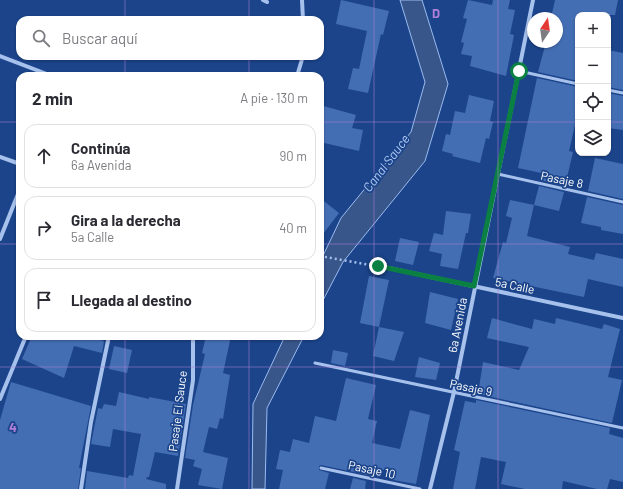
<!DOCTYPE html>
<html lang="es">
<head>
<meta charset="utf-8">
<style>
  body { margin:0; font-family:Barlow,sans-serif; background:#f7f7f7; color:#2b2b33 }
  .controls { position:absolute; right:12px; top:12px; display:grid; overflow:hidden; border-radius:8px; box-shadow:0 1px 3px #0004 }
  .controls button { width:36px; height:36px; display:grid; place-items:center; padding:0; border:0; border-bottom:1px solid #e1e1e2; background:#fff; color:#2b2b33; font:20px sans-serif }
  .compass { position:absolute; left:527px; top:12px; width:36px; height:36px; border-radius:50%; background:#fff; box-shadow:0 1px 3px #0004; rotate:13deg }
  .stop { position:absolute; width:12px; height:12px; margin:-9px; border:3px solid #0b8043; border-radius:50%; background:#fff }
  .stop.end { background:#0b8043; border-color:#fff; box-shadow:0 1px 4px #0008 }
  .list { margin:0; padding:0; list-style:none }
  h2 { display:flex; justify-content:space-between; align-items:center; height:52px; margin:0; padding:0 16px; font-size:17px }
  h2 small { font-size:13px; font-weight:400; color:#7c7c81 }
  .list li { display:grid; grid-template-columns:26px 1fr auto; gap:12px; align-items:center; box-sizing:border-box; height:64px; margin:0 8px 8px; padding:0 8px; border:1px solid #e1e1e2; border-radius:12px }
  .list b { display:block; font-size:15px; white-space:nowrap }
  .list p { margin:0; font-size:13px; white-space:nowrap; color:#7c7c81 }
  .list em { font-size:13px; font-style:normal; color:#7c7c81 }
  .icon { flex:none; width:22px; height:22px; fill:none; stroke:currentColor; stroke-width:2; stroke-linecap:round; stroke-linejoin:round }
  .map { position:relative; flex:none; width:623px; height:489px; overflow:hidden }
  .search { position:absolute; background:#fff; box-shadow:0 1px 3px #0004; left:16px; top:16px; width:308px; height:44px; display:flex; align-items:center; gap:10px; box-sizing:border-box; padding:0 14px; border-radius:12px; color:#7c7c81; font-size:15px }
  .panel { position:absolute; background:#fff; box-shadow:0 1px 3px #0004; left:16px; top:72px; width:308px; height:268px; border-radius:12px }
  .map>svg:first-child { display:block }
  .water { fill:#38568a; stroke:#9abbef }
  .building { fill:#446eb3 }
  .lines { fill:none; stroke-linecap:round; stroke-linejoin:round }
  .path { stroke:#a7c1ed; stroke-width:2.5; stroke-dasharray:2 3; stroke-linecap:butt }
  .service { stroke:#a7c1ed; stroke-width:3 }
  .minor { stroke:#a7c1ed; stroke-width:4 }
  .route { stroke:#0b8043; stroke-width:5 }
  .grid { fill:none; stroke:#b080d9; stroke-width:1; stroke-opacity:0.55 }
  .labels { text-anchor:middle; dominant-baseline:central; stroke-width:3.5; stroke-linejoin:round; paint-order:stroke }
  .street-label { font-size:12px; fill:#fff; stroke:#1b448b }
  .water-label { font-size:13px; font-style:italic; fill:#b2ccf4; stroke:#1b448b }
  .grid-label { font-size:13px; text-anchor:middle; font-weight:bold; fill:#b080d9; stroke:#1b448b; stroke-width:3.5; stroke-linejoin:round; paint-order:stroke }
</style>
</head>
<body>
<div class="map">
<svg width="623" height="489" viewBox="0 0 623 489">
  <rect width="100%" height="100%" fill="#1b448b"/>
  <g class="water">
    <polygon points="400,0 422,0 448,84 425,161 343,262 320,306 320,262 341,218 411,132 425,82"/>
    <polygon points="285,336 304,336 267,408 265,489 252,489 253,404"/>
  </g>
  <g class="building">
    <polygon points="341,0 389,11 383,35 381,34 368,93 348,89 353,68 359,69 367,31 336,24"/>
    <polygon points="468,0 492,5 493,0 510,0 508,9 515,10 510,34 514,35 506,76 470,66 472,56 461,54 464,43 461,42 467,19 463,18"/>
    <polygon points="555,0 618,0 615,15 578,15 578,81 538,72 546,42 557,42 557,18 551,18"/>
    <polygon points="608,50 623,53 623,90 608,87"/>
    <polygon points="537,78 578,87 578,112 569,151 573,152 565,186 540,180 541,173 518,168"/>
    <polygon points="608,93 623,96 623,130 608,128"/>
    <polygon points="469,95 494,101 490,121 493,122 489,139 486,138 480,163 452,156 453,154 442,151 446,134 450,135 455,111 465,113"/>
    <polygon points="320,105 356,115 352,128 363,130 359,151 320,142"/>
    <polygon points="595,158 623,164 623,199 588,191"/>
    <polygon points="539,186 564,192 559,211 534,205"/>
    <polygon points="587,197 623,205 623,234 601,230 601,227 581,223"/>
    <polygon points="320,198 339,213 320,238"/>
    <polygon points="510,200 534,205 527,236 570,247 568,254 594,260 596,253 623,259 623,287 588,279 584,297 493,278 503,242 506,243 512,218 506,216"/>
    <polygon points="446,211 471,214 468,233 466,233 458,269 440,266 442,254 429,251 434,233 443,235"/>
    <polygon points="400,238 419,242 413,265 395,261"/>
    <polygon points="369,276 389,280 379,327 360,323"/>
    <polygon points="430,292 458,299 451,330 425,323"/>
    <polygon points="492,318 532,329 534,319 555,324 556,318 602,329 604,324 620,329 608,377 622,380 612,423 478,394 483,362 519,370 529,347 487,338"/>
    <polygon points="379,327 404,332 394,361 373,356"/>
    <polygon points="32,336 86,336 104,341 102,353 74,346 64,378 22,359"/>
    <polygon points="206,336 231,336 223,373 230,375 223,419 220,418 217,429 209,427 203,452 228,458 222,489 198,485 202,469 193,466 195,460 185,458 193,405 205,354 202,353"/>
    <polygon points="114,346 132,350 127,373 109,369"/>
    <polygon points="333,350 348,353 345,366 331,363"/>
    <polygon points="419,357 440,363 436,380 415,377"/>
    <polygon points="346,378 376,385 368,419 377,421 372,443 400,449 410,410 430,415 416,484 393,480 394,472 369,467 368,475 321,465 319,466 319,470 329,473 325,489 279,489 283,470 276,469 280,450 290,452 293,439 309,443 315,416 336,421"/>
    <polygon points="11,382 91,406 79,468 81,468 78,489 0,489 0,420"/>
    <polygon points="119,392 149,399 149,397 186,404 178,456 155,452 149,477 147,477 146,479 166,484 166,489 85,489 87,471 128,478 129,475 133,476 141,434 113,429 110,447 91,444 98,408 102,409 104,404 116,406"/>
    <polygon points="476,400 610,428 609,434 623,438 623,482 610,479 607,489 597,489 563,481 562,489 525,489 501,484 506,462 481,457 475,489 453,489 460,452 454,450 465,401 476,403"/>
    <polygon points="353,478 366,481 365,489 350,489"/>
  </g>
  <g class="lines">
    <polyline class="path" points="320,256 370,265"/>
    <g class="service">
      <polyline points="519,71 578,84"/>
      <polyline points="608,90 623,93"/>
      <polyline points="498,174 623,202"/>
      <polyline points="315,363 623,428"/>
      <polyline points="321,468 420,489"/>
    </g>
    <g class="minor">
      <polyline points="263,0 267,2"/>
      <polyline points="302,0 303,20"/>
      <polyline points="0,56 52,76"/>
      <polyline points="297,76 303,56"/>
      <polyline points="0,157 20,164"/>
      <polyline points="0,239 20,189"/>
      <polyline points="379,266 623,318"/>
      <polyline points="0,399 26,336"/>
      <polyline points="81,489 91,422 109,336"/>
      <polyline points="177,489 193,380 193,336"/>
      <polyline points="430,489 454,392 533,0"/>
    </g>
  </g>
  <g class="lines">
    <polyline class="route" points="378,266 474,286 519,71"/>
  </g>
  <path class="grid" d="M125 0V20M249 0V20M374 0V489M498 0V489M125 56V76M249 56V76M0 122H20M320 122H578M608 122H623M0 244H20M320 244H623M125 336V489M249 336V489M0 367H623"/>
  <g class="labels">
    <g class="street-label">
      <text transform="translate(562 179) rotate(12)">Pasaje 8</text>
      <text transform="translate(515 285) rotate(12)">5a Calle</text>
      <text transform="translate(457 325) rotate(-79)">6a Avenida</text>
      <text transform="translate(471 387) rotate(12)">Pasaje 9</text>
      <text transform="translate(177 411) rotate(-83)">Pasaje El Sauce</text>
      <text transform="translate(372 469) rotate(12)">Pasaje 10</text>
    </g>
    <g class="water-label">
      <text transform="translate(386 163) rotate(-53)">Canal Sauce</text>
    </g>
  </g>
  <g class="grid-label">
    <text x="436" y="18">D</text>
    <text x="13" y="432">4</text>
  </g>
</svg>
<div class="controls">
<button>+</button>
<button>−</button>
<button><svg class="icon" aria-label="locate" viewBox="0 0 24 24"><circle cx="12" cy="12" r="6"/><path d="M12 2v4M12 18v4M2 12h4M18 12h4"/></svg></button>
<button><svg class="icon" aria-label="layers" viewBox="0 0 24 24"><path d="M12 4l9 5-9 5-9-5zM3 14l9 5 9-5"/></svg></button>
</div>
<svg class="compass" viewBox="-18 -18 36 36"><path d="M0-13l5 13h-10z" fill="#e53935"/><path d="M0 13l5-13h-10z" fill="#7c7c81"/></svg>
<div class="stop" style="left:519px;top:71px"></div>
<div class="stop end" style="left:378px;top:266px"></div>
<div class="search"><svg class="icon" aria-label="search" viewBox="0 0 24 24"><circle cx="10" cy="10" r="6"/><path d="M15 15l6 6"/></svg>Buscar aquí</div>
<section class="panel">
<h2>2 min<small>A pie · 130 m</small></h2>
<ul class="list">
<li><svg class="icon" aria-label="ahead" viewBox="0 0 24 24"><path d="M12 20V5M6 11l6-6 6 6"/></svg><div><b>Continúa</b><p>6a Avenida</p></div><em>90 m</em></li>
<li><svg class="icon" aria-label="right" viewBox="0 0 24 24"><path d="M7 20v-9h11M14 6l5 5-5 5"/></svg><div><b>Gira a la derecha</b><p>5a Calle</p></div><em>40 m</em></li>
<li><svg class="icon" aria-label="arrive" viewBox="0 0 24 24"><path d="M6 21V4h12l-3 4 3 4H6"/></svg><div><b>Llegada al destino</b></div></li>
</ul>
</section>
</div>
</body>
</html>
